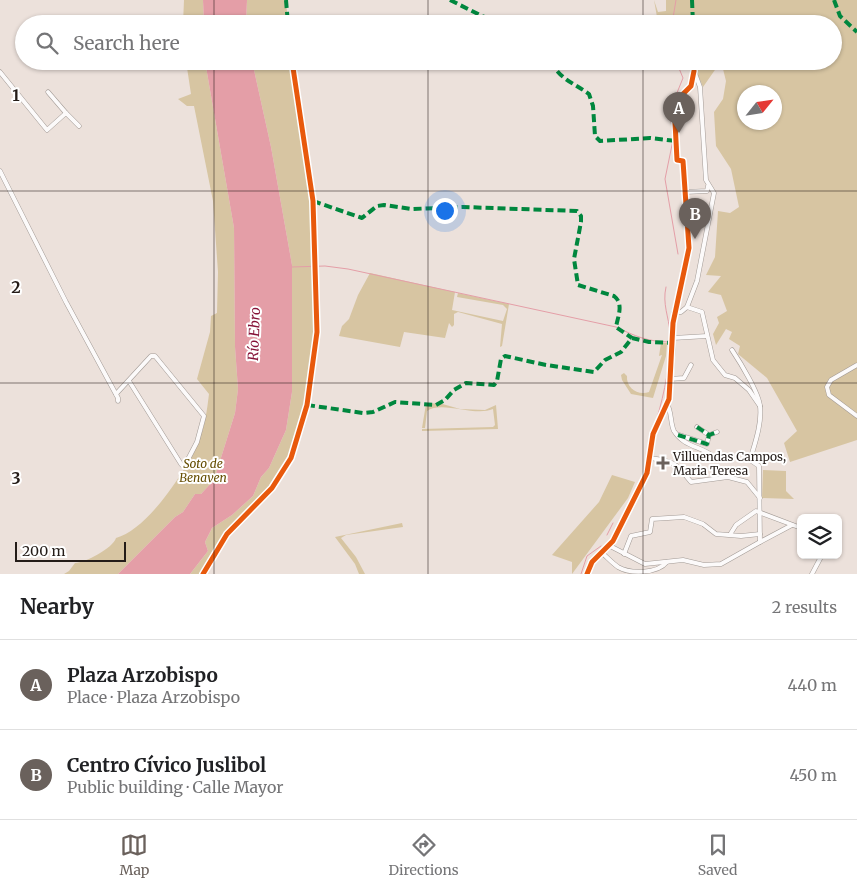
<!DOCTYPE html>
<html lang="en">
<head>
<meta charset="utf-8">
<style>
  body { margin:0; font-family:Merriweather,serif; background:#f2f2f2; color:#202124 }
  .controls { position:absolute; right:15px; bottom:15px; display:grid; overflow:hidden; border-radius:8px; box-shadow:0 1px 4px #0004 }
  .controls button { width:45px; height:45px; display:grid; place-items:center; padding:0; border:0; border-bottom:1px solid #e0e0e0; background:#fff; color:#202124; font:25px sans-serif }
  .compass { position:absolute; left:737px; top:85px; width:45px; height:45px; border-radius:50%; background:#fff; box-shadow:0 1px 4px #0004; rotate:60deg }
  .scale { position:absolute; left:15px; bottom:12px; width:111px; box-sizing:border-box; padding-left:5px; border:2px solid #241c18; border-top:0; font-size:14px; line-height:18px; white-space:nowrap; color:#241c18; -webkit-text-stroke:4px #fff; paint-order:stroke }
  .you { position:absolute; left:444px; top:210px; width:18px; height:18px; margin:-12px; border:4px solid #fff; border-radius:50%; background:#1a73e8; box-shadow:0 0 0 8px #1a73e833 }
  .badge { display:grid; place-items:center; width:32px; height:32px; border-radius:50%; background:#6a615c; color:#fff; font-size:16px; font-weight:700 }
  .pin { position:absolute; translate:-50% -41px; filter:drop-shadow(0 1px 2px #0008) }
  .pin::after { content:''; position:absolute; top:26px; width:18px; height:15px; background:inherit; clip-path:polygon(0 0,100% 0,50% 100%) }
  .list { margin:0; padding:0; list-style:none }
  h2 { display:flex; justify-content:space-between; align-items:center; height:65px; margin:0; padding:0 20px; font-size:21px }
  h2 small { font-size:16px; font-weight:400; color:#757577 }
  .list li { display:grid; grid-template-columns:32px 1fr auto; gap:15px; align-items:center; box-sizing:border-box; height:90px; padding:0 20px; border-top:1px solid #e0e0e0 }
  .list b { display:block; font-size:19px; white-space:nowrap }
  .list p { margin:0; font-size:16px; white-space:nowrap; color:#757577 }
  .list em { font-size:16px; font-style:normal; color:#757577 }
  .icon { flex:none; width:28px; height:28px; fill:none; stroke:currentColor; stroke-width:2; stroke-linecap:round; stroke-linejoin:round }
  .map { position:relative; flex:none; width:857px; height:574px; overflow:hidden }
  .search { position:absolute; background:#fff; box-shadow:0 1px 4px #0004; left:15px; right:15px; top:15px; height:55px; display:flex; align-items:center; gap:12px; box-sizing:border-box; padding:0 18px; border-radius:28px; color:#757577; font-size:19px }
  .sheet { height:245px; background:#fff }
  nav { display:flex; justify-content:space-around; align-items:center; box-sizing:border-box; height:70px; border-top:1px solid #e0e0e0; background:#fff; font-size:14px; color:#757577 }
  nav a { display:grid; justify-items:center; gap:2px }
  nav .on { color:#6a615c }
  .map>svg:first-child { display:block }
  .green { fill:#d7c5a2; fill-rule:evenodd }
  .water { fill:#e49ea7 }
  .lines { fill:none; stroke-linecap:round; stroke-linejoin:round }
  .stream { stroke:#e49ea7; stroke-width:1 }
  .minor-casing { stroke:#a29a95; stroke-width:5 }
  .tertiary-casing { stroke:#a29a95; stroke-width:6 }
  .minor { stroke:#fcfafa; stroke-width:4 }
  .tertiary { stroke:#fcfafa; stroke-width:5 }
  .quiet { stroke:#00873e; stroke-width:4; stroke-dasharray:8 4; stroke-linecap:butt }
  .cycleway-casing { stroke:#fff; stroke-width:8 }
  .cycleway { stroke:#e8590c; stroke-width:5 }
  .grid { fill:none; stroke:#241c18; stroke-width:1; stroke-opacity:0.55 }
  .poi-dot { fill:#6a615c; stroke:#fff; stroke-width:2 }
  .labels { text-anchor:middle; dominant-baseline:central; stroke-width:4; stroke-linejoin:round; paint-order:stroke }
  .poi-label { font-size:12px; fill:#241c18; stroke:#fff; text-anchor:start }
  .park-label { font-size:12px; font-style:italic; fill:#654d00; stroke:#fff }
  .water-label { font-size:14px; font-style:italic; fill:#851237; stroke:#fff }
  .grid-label { font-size:16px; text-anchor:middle; font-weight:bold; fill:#241c18; stroke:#fff; stroke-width:4; stroke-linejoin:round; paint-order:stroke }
</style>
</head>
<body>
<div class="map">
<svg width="857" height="574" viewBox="0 0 857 574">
  <rect width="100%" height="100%" fill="#ece1db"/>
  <g class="green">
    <polygon points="184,0 203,0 204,24 183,24"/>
    <polygon points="247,0 286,0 288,24 246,24"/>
    <path d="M654 0 658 12 666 11V0H857V440L790 462 784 443 797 431 767 378 738 354 740 346 729 339 732 332 726 329 716 345 713 334 719 323 717 317 727 311 721 295 708 292 721 276 706 275 715 257 718 211 730 213 739 207 731 169 716 146 714 112 723 99 726 81 723 69 717 67 703 87 697 73 695 61H833V24H665V16L657 17ZM744 92H774V122H744Z"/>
    <path d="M186 61H205L234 228 235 347 238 389 235 413 214 480 201 494H195L183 512 175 517 118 574H64L69 571 75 563C85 563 113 548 116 538 147 530 186 471 198 443 205 427 207 410 209 394L197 379 210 332 211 316 217 313 218 272 213 201 194 106H187L178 99 191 94Z"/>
    <polygon points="252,61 292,61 313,201 317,332 307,405 291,458 272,488 227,534 203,574 190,574 208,551 205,542 212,528 232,515 253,496 261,477 269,468 286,430 292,392 292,265 271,147"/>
    <polygon points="370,273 455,292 452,310 503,321 507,309 503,305 457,297 458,293 509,304 502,346 500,347 502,324 458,312 454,314 454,325 452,327 449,323 445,338 404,332 400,347 339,336 342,326 349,319 358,295"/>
    <path d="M661 343H667L666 356 653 398 631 394 622 380 621 375 624 373 627 376C626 388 638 396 649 392L662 355 659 356Z"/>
    <path d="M439 403 460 409 485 410 496 405 498 429 422 431V429L493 427 495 425 493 409C474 417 442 400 427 411L425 428H422L426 404Z"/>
    <polygon points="763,470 786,471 786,491 794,499 762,498"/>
    <polygon points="612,475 635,482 628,498 572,574 572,562 552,555 599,502"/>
    <polygon points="402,523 403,527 346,535 341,538 356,557 365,574 359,574 355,564 335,537"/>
  </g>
  <g class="water">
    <polygon points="203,0 247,0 246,24 204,24"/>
    <polygon points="205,61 252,61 271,147 292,265 292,392 286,430 269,468 261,477 253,496 232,515 212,528 205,542 208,551 190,574 118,574 175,517 183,512 195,494 201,494 214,480 235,413 238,389 235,347 234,228"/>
  </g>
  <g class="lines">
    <g class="stream">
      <polyline points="672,24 676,0"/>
      <polyline points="676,61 683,78 670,110 673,140 665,179 678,254"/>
      <path d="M292 267 325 266 348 269 616 327C635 336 648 342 670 342"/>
      <path d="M657 418C664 395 672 357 670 333 669 317 662 304 666 287"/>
      <polyline points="607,535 613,523"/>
      <polyline points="581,574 587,556 601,546"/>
    </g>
    <defs>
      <g id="minor">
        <polyline points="0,72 47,130 66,113 79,126"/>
        <polyline points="48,92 66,113"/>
        <polyline points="0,171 66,302 118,398 118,401"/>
        <polyline points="685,192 707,191 708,186"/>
        <polyline points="687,307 697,281 714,193 706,180 700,87 694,71"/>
        <polyline points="674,313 681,312 687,307 702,312 713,360 725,375 735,378 749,390 760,406"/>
        <polyline points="673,338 707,336"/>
        <polyline points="673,343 674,313 689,248 683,161 677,160 674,103 691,86 694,71"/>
        <polyline points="857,365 831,380 827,387 829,395 857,416"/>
        <polyline points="670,379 684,378 691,365"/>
        <polyline points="116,394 151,356 155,356 204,416 197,442 185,465 183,466 181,464 129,381"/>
        <path d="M667 404C672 412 670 423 674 431 684 447 700 446 713 456"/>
        <polyline points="697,427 709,435 717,432"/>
        <polyline points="679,435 707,444 709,435"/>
        <path d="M650 458C674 461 676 463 691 482L728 477 747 482 760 498"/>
        <polyline points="731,533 736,525 756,511 801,528"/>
        <polyline points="760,542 792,525"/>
        <path d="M610 546 645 564 683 560 704 565 721 564 760 542 759 466 750 460C755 443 762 424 760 406 759 393 740 362 732 350"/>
        <path d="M602 553C607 557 612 563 618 567 630 574 657 574 667 562"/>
        <polyline points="624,554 631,536 650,532 652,519 684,517 703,524 716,534 741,536 760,534"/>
        <polyline points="812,574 822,555"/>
      </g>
      <polyline id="tertiary" points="587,574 592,562 613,541 647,473 653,434 669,399 673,343"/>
    </defs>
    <use href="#minor" class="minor-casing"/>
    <use href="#tertiary" class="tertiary-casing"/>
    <use href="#minor" class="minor"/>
    <use href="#tertiary" class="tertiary"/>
    <g class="quiet">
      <polyline points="286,0 288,24"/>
      <polyline points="450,0 482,16 505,24"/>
      <polyline points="692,0 693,24"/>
      <polyline points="834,0 840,16 857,32"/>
      <path d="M551 61C559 79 574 83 589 94L593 106 595 136 600 141 650 138 676 141"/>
      <path d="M313 201 362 218 377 206 384 205 412 209 463 207 577 211 581 216V222L574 259 578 285 614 296C624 304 618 316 616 327L632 338"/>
      <polyline points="307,405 363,413 373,412 395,402 436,405 445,400 454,390 466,383 494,385 497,381 501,359 505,356 546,365 594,372 605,360 621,352 632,338 649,342 673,343"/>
      <polyline points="697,427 709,435 717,432"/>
      <polyline points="678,435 707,444 709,435"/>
    </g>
    <defs>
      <g id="cycleway">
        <polyline points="203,574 227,534 272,488 291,458 307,405 317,332 313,201 292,61"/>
        <polyline points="587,574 592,562 613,541 647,473 653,434 669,399 673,323 689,248 683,161 677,160 674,103 691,86 694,71"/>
      </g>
    </defs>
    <use href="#cycleway" class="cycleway-casing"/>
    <use href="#cycleway" class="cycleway"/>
  </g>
  <path class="grid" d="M214 0V24M428 0V24M643 0V24M214 61V574M428 61V574M643 61V574M0 191H857M0 383H857"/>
  <path class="poi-dot" d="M660.5 455.5h5v5h5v5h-5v5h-5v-5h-5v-5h5z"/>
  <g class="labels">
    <g class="poi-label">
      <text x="673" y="456">Villuendas Campos,<tspan x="673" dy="14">Maria Teresa</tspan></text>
    </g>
    <g class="park-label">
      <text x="203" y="463">Soto de<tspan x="203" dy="14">Benaven</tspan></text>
    </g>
    <g class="water-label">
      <text transform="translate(254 334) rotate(-88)">Río Ebro</text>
    </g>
  </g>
  <g class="grid-label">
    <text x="16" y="101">1</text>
    <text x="16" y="293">2</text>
    <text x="16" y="484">3</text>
  </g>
</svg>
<div class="controls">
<button><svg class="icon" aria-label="layers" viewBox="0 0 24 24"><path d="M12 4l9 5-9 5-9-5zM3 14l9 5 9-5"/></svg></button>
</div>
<svg class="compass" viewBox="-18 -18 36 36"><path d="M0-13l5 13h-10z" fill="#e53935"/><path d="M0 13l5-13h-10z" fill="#757577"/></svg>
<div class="scale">200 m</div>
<div class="you"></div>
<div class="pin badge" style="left:679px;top:133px">A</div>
<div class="pin badge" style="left:695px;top:239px">B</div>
<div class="search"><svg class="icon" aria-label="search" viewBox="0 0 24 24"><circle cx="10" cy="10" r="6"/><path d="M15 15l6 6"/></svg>Search here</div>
</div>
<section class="sheet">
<h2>Nearby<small>2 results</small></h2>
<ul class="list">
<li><span class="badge">A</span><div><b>Plaza Arzobispo</b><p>Place · Plaza Arzobispo</p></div><em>440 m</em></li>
<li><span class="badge">B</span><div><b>Centro Cívico Juslibol</b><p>Public building · Calle Mayor</p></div><em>450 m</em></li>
</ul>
</section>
<nav>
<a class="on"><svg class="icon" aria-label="map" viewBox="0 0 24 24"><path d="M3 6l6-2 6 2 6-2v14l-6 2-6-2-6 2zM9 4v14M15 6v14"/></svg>Map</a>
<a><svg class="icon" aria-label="directions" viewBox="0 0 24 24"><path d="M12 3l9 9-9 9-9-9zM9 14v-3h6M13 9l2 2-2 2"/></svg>Directions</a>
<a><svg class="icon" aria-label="saved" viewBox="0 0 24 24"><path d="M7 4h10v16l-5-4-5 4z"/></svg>Saved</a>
</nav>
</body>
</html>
